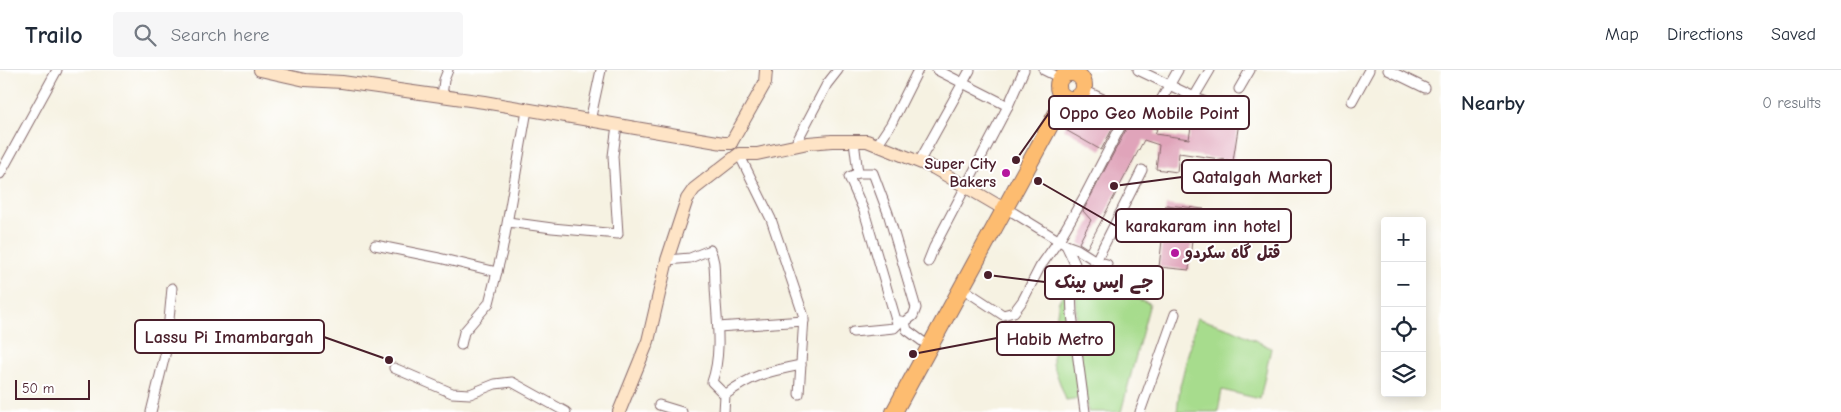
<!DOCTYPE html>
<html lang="en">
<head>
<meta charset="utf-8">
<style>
  body { margin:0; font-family:"Comic Neue","Playpen Sans Arabic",sans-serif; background:#f6f6f7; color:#1f2937 }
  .controls { position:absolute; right:15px; bottom:15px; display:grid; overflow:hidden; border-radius:5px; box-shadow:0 2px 12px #0003 }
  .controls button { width:45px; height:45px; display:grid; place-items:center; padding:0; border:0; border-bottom:1px solid #e0e1e3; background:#fff; color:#1f2937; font:25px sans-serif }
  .scale { position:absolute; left:15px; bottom:12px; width:75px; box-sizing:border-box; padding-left:5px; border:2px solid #4a1f2b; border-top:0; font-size:14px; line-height:18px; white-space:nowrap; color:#4a1f2b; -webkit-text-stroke:4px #fff; paint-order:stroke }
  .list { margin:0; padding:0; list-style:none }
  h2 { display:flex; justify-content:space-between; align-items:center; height:65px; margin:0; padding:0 20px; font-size:21px }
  h2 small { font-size:16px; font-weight:400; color:#747a83 }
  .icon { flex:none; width:28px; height:28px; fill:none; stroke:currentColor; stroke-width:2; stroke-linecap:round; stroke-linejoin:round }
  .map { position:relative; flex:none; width:1441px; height:342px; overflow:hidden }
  header { display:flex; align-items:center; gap:30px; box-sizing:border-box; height:70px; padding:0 25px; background:#fff; border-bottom:1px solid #e0e1e3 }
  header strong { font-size:24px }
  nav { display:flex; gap:28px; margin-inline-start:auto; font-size:18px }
  .search { width:350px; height:45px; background:#f6f6f7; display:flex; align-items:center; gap:12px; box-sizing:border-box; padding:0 18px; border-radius:5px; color:#747a83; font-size:19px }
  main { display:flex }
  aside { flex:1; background:#fff }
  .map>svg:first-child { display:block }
  .green { fill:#a7dc8d; stroke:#787e5c }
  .building { fill:#e0a4ba }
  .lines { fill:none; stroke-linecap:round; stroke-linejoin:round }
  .street-casing { stroke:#86696b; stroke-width:11 }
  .secondary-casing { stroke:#86696b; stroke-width:14 }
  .highway-casing { stroke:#86696b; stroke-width:18 }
  .street { stroke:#fff; stroke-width:9 }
  .secondary { stroke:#fee4c6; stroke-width:12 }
  .highway { stroke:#fdbc70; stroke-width:16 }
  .poi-dot { fill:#b5179e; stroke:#fff; stroke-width:2 }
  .labels { text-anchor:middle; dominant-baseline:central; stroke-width:4; stroke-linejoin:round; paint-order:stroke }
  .poi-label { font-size:16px; font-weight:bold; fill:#4a1f2b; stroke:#fff; text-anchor:end }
  .leader { fill:none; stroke:#4a1f2b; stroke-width:2 }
  .callout-dot { fill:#4a1f2b; stroke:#fff; stroke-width:2 }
  .callout { fill:#fff; stroke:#4a1f2b; stroke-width:2 }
  .callout-label { font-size:18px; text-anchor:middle; font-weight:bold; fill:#4a1f2b }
</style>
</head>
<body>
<header>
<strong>Trailo</strong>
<div class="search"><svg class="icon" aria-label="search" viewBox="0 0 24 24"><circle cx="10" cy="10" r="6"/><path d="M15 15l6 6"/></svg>Search here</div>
<nav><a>Map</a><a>Directions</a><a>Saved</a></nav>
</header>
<main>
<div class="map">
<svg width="1441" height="342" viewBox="0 0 1441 342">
  <rect width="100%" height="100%" fill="#fff"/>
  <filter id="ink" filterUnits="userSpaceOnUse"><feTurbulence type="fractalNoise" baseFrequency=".02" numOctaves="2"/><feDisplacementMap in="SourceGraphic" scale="10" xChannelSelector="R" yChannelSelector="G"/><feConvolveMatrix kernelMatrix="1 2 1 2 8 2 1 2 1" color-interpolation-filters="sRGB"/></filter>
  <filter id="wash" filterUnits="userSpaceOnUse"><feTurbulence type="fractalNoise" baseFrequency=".0096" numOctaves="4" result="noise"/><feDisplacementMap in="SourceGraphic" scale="20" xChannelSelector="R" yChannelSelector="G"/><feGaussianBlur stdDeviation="1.12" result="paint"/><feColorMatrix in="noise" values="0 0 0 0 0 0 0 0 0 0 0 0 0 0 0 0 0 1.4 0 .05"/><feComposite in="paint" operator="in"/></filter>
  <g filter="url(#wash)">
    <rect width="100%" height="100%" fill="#f6f2e2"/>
    <g class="green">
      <path d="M1080 196 1111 211 1127 216 1126 226 1150 233 1121 342H1088C1082 294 1070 245 1080 196Z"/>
      <polygon points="1067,217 1065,232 1072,262 1072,284 1081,328 1066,330 1053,294 1053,268 1059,231"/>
      <polygon points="1197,248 1232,259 1271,278 1260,329 1222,320 1218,342 1177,342 1180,316"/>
    </g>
    <g id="blocks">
      <g class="building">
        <polygon points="1087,35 1117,50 1101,80 1064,59 1071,45"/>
        <polygon points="1194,39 1240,46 1233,91 1179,83 1177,102 1156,99 1159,75 1144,70 1087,178 1079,173 1091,150 1083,141 1130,52 1157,59 1155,64 1189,69"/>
        <polygon points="1166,135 1204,139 1203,161 1193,160 1189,200 1159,197"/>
      </g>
    </g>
  </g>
  <g filter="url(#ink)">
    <use href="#blocks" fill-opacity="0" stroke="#86696b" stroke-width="1"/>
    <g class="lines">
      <defs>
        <g id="street">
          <polyline points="937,0 1008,36"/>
          <polyline points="1044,0 1060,8"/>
          <polyline points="1138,0 1213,36"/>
          <polyline points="1388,0 1425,18"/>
          <polyline points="1239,19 1250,0"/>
          <polyline points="1084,20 1149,51 1178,0"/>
          <polyline points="442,26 444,10 448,0"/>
          <polyline points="1194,27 1210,0"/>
          <polyline points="1352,31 1369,0"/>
          <polyline points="590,51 601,0"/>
          <polyline points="854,71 858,103 873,103 888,143 916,238 913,246 905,252 907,260 930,277"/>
          <polyline points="795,75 827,14 838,0"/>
          <polyline points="877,75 891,54 918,0"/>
          <polyline points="739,84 771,149 804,247 799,324"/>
          <polyline points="919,92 970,0"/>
          <polyline points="858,103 849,107 864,141 896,250 905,252"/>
          <polyline points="0,104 57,0"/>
          <polyline points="1004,139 1014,143 1066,175 1077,179 1096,191 1107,194"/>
          <polyline points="508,152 552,158 618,164 613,86 617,55"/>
          <polyline points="375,175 439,188 497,202"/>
          <polyline points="1066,175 1075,194 1071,222 1072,244 1085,342"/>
          <path d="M667 190 690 188 710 180C716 191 714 203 715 215 716 246 723 281 712 312L725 325"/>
          <polyline points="1096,191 1142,100"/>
          <polyline points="928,192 934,177 1008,36 1024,0"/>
          <polyline points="962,218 1003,245 1014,242 1023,230 1040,197 1059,170 1084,127 1128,42"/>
          <polyline points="718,257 804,251"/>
          <polyline points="853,262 894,258 898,254 896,250"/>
          <polyline points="461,275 464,262 489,233 502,182 527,40"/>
          <polyline points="394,298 452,323 470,324 495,314 512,312 566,342"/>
          <polyline points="659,335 682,342"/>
          <polyline points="151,342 166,281 172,218"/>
          <path d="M724 342 725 325C751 305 770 301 801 295"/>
          <polyline points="1140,342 1175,244"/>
        </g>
        <g id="secondary">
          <polyline points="260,0 305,10 342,12 484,32 723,73 731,73"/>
          <polyline points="731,73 765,13 766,0"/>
          <polyline points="619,342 648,271 667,190 687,129 694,119 739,84 757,84 808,73 832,71 867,71 934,98 1004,139"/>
        </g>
        <g id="highway">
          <circle cx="1071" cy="16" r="13"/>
          <polyline points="894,342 1065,28"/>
        </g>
      </defs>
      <use href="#street" class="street-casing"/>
      <use href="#secondary" class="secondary-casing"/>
      <use href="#highway" class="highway-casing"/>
      <use href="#street" class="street"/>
      <use href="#secondary" class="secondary"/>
      <use href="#highway" class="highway"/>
    </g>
  </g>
  <g class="poi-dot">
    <circle cx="1006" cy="103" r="5"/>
    <circle cx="1175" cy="183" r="5"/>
  </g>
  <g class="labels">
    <g class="poi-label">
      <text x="996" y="94">Super City<tspan x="996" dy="18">Bakers</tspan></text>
      <text x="1185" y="183" text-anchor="start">قتل گاہ سکردو</text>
    </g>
  </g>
  <path class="leader" d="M1016 90L1049 43M1114 116L1182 107M1038 111L1116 156M988 205L1045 212M389 290L324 267M913 284L997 268"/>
  <g class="callout-dot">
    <circle cx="1016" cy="90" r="5"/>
    <circle cx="1114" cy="116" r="5"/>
    <circle cx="1038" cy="111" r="5"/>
    <circle cx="988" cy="205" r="5"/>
    <circle cx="389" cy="290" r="5"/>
    <circle cx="913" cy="284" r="5"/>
  </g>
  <g class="callout">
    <rect x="1049" y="26" width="200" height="33" rx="5"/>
    <rect x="1182" y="90" width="149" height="33" rx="5"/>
    <rect x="1116" y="139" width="175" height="33" rx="5"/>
    <rect x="1045" y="196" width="118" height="33" rx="5"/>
    <rect x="135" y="250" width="189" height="33" rx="5"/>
    <rect x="997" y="252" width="117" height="33" rx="5"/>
  </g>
  <g class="callout-label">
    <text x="1149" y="49">Oppo Geo Mobile Point</text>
    <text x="1257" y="113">Qatalgah Market</text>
    <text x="1203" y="162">karakaram inn hotel</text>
    <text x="1104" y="218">جے ایس بینک</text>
    <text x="229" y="273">Lassu Pi Imambargah</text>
    <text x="1055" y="275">Habib Metro</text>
  </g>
</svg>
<div class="controls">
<button>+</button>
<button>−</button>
<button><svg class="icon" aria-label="locate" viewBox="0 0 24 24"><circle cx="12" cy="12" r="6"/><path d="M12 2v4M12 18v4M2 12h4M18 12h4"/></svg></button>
<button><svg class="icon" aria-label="layers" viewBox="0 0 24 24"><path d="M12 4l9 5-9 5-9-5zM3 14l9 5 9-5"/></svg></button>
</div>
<div class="scale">50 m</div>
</div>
<aside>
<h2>Nearby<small>0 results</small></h2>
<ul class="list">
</ul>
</aside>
</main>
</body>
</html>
